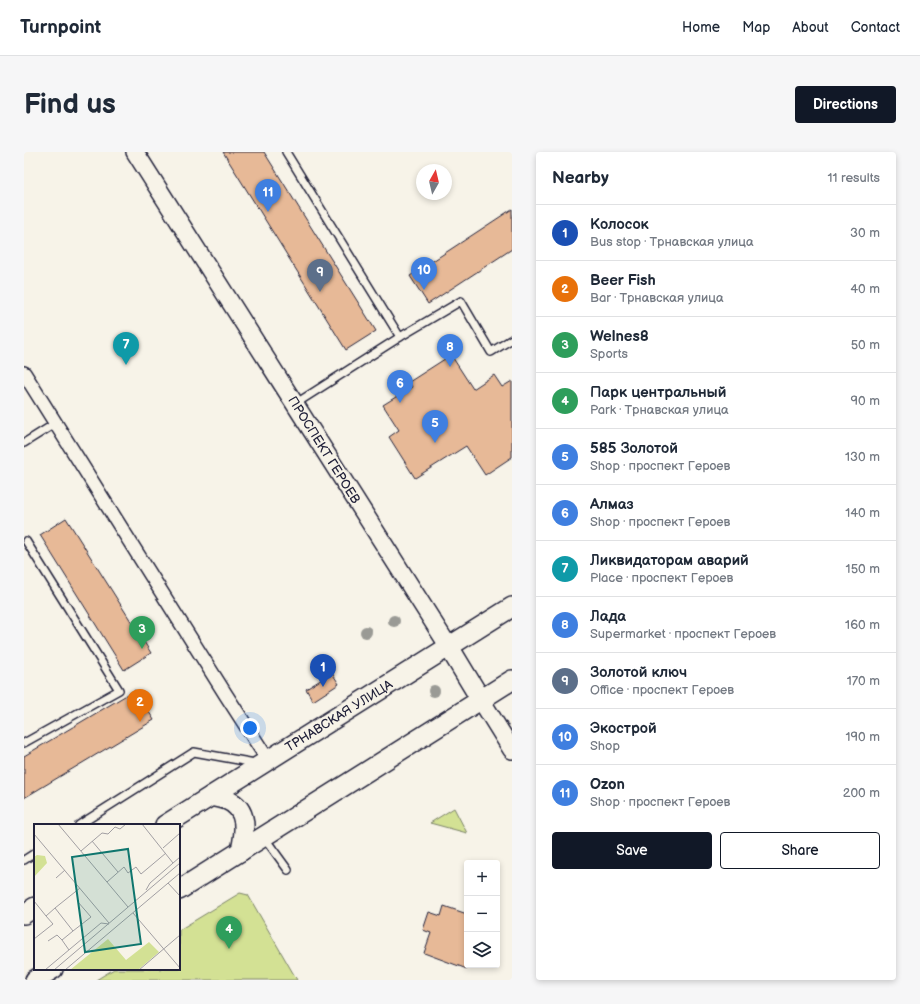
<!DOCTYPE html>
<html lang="en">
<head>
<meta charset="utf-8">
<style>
  body { margin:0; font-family:"Balsamiq Sans",sans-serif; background:#f6f6f7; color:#1f2937 }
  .controls { position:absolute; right:12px; bottom:12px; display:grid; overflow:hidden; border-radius:4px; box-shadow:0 2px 6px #0003 }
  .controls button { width:36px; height:36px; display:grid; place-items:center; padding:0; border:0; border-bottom:1px solid #e0e1e3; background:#fff; color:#1f2937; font:20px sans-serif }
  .compass { position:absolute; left:392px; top:12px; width:36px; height:36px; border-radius:50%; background:#fff; box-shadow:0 2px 6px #0003; rotate:8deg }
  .you { position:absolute; left:226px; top:576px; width:14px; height:14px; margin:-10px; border:3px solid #fff; border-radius:50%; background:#1a73e8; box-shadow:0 0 0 6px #1a73e833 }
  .badge { display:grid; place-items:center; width:26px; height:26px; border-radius:50%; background:#111827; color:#fff; font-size:13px; font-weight:700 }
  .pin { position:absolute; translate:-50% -33px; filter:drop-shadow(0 1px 2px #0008) }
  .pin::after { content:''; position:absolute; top:21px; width:14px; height:12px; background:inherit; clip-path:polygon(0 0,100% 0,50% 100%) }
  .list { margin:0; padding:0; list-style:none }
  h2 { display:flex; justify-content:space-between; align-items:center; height:52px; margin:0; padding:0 16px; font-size:17px }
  h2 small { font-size:13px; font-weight:400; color:#747a83 }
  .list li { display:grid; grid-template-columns:26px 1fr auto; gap:12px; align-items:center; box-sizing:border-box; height:56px; padding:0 16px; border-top:1px solid #e0e1e3 }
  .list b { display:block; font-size:15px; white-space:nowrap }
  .list p { margin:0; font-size:13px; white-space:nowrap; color:#747a83 }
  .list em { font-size:13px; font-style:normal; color:#747a83 }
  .actions { display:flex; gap:8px; padding:12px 16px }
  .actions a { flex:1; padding:9px 0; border:1px solid #111827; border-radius:4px; text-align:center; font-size:14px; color:#111827 }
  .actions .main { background:#111827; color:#fff }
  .icon { flex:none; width:22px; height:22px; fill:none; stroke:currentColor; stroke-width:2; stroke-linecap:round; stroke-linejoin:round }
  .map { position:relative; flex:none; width:488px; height:828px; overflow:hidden; border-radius:4px }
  header { display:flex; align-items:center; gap:24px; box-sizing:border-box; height:56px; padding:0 20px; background:#fff; border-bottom:1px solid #e0e1e3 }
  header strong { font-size:19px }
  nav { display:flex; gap:22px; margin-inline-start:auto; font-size:14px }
  .intro { display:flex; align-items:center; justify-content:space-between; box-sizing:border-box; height:96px; padding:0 24px }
  h1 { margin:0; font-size:28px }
  .button { padding:10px 18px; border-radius:4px; background:#111827; color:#fff; font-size:14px; font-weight:700 }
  main { display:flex; gap:24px; padding:0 24px }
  aside { flex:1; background:#fff; border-radius:4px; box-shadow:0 2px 6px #0003 }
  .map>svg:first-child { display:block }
  .green { fill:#d3e194; stroke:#7a8268 }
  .building { fill:#e7b997; stroke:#22223b }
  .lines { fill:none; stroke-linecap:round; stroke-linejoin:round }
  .service-casing { stroke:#22223b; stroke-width:10 }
  .minor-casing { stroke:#22223b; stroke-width:16 }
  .tertiary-casing { stroke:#22223b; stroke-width:20 }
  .secondary-casing { stroke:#22223b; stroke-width:22 }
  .service { stroke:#f7f3e8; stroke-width:7 }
  .minor { stroke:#f7f3e8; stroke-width:13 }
  .tertiary { stroke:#f7f3e8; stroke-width:17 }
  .secondary { stroke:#f7f3e8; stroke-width:19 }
  .tree { fill:#9a9a95 }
  .labels { text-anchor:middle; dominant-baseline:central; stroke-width:4; stroke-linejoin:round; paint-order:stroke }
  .street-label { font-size:13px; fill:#22223b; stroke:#f7f3e8 }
  .inset-road { fill:none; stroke:#a29fa3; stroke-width:1 }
  .view { fill:#0f766e; fill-opacity:0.15; stroke:#0f766e; stroke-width:2 }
  .inset-edge { fill:none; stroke:#22223b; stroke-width:2 }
</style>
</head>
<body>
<header>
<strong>Turnpoint</strong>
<nav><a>Home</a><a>Map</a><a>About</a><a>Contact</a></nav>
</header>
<div class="intro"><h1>Find us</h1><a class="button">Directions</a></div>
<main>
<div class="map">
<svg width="488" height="828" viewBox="0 0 488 828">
  <rect width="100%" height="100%" fill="#f7f3e8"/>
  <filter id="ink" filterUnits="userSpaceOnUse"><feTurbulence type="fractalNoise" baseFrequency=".025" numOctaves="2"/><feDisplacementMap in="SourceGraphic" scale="8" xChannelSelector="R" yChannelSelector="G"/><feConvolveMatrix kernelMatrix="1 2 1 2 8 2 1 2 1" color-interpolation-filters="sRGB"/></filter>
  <g filter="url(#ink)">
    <g class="green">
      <polygon points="430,656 443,681 406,671"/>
      <polygon points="216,741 224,743 273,828 72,828 90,817 155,817 155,778"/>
    </g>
    <g class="building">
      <polygon points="199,0 240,0 352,179 322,198"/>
      <polygon points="488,57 488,97 404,152 386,124"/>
      <polygon points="427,203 449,237 470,223 478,235 488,229 488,305 461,323 442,294 391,326 365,285 375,278 359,253 388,235 385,230"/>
      <polygon points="42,366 127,501 100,518 16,383"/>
      <polygon points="308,521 315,532 289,549 282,537"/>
      <polygon points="111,538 130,568 0,646 0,604"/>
      <polygon points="420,754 443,762 443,817 400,801 407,781 399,778 405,760 417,764"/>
    </g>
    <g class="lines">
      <defs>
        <g id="service">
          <polyline points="262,0 376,185"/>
          <polyline points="271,252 376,185 437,149 467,200 488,187"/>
          <polyline points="0,291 32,271"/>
          <polyline points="0,591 95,538 2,389"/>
          <polyline points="55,673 170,600 231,611"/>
          <polyline points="240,685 264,718"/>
          <polyline points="0,708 11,701"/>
        </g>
        <polyline id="minor" points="0,221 202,543 244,608"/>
        <g id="tertiary">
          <polyline points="111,0 425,495"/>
          <polyline points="457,548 488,598"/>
        </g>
        <g id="secondary">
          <polyline points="425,495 457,548"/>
          <path d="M187 644C192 646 198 646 203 648 225 657 221 680 217 699"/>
          <polyline points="141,673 488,455"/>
          <polyline points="155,738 488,528"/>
          <polyline points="0,762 11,755"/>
          <polyline points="11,828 29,817"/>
        </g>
      </defs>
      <use href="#service" class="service-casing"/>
      <use href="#minor" class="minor-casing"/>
      <use href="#tertiary" class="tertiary-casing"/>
      <use href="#secondary" class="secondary-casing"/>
      <use href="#service" class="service"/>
      <use href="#minor" class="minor"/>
      <use href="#tertiary" class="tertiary"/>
      <use href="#secondary" class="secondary"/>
    </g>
    <g class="tree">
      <circle cx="370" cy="469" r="6"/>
      <circle cx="342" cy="480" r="6"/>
      <circle cx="410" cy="539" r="6"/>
    </g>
  </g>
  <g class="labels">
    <g class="street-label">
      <text transform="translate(300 298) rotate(58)">ПРОСПЕКТ ГЕРОЕВ</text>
      <text transform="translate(315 564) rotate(-32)">ТРНАВСКАЯ УЛИЦА</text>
    </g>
  </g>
  <g transform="translate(10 672)">
    <rect width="146" height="146" fill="#f7f3e8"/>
    <path d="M3 31 11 32 13 39 0 53V33ZM74 115 92 136 115 118 125 128 104 146H36Z" fill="#d3e194"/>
    <path class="inset-road" d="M24 0 94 83M108 0 139 39M0 10 75 99M58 17 84 48M129 24 146 9M47 27 68 9 74 10 81 3 86 5 92 0M22 54 31 46M73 58 90 43 94 49 102 43 107 50 132 29M134 59 146 72M112 66 116 59 146 33M0 77 12 92M99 89 146 144M39 107 57 93 44 78M0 115 19 100 12 92 21 84M14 117 23 111 28 116M35 126 28 116 39 107 21 84 46 64M11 146 67 99 75 100M20 146 146 39M31 146 146 49M105 146 146 111"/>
    <path class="view" d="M94 25 107 120 51 128 38 33Z"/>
    <rect width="146" height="146" class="inset-edge"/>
  </g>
</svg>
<div class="controls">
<button>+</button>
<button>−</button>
<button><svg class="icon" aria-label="layers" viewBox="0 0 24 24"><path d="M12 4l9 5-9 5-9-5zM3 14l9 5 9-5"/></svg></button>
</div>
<svg class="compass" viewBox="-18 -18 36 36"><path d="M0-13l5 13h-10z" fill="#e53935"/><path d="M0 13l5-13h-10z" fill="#747a83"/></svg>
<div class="you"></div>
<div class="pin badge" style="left:299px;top:535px;background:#1a4fb4">1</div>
<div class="pin badge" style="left:116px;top:570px;background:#e8710a">2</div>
<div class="pin badge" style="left:118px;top:497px;background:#2e9e5b">3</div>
<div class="pin badge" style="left:205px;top:797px;background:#2e9e5b">4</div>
<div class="pin badge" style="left:411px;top:291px;background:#3f7fe0">5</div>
<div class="pin badge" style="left:376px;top:251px;background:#3f7fe0">6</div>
<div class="pin badge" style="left:102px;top:213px;background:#0f9aa8">7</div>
<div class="pin badge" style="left:426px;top:215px;background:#3f7fe0">8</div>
<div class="pin badge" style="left:296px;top:140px;background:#5c6f8a">9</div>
<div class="pin badge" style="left:400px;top:138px;background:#3f7fe0">10</div>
<div class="pin badge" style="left:244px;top:60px;background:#3f7fe0">11</div>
</div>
<aside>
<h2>Nearby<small>11 results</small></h2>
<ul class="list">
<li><span class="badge" style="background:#1a4fb4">1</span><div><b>Колосок</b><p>Bus stop · Трнавская улица</p></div><em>30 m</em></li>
<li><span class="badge" style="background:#e8710a">2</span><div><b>Beer Fish</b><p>Bar · Трнавская улица</p></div><em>40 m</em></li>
<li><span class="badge" style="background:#2e9e5b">3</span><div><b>Welnes8</b><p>Sports</p></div><em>50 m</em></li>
<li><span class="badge" style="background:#2e9e5b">4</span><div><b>Парк центральный</b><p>Park · Трнавская улица</p></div><em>90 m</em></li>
<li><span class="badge" style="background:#3f7fe0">5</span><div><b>585 Золотой</b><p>Shop · проспект Героев</p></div><em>130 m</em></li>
<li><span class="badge" style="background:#3f7fe0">6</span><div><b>Алмаз</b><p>Shop · проспект Героев</p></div><em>140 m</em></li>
<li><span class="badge" style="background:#0f9aa8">7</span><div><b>Ликвидаторам аварий</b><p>Place · проспект Героев</p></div><em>150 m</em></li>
<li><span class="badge" style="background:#3f7fe0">8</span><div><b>Лада</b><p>Supermarket · проспект Героев</p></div><em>160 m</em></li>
<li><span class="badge" style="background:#5c6f8a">9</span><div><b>Золотой ключ</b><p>Office · проспект Героев</p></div><em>170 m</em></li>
<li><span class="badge" style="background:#3f7fe0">10</span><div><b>Экострой</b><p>Shop</p></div><em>190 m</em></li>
<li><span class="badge" style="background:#3f7fe0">11</span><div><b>Ozon</b><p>Shop · проспект Героев</p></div><em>200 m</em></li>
</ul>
<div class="actions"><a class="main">Save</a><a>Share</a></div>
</aside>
</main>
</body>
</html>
